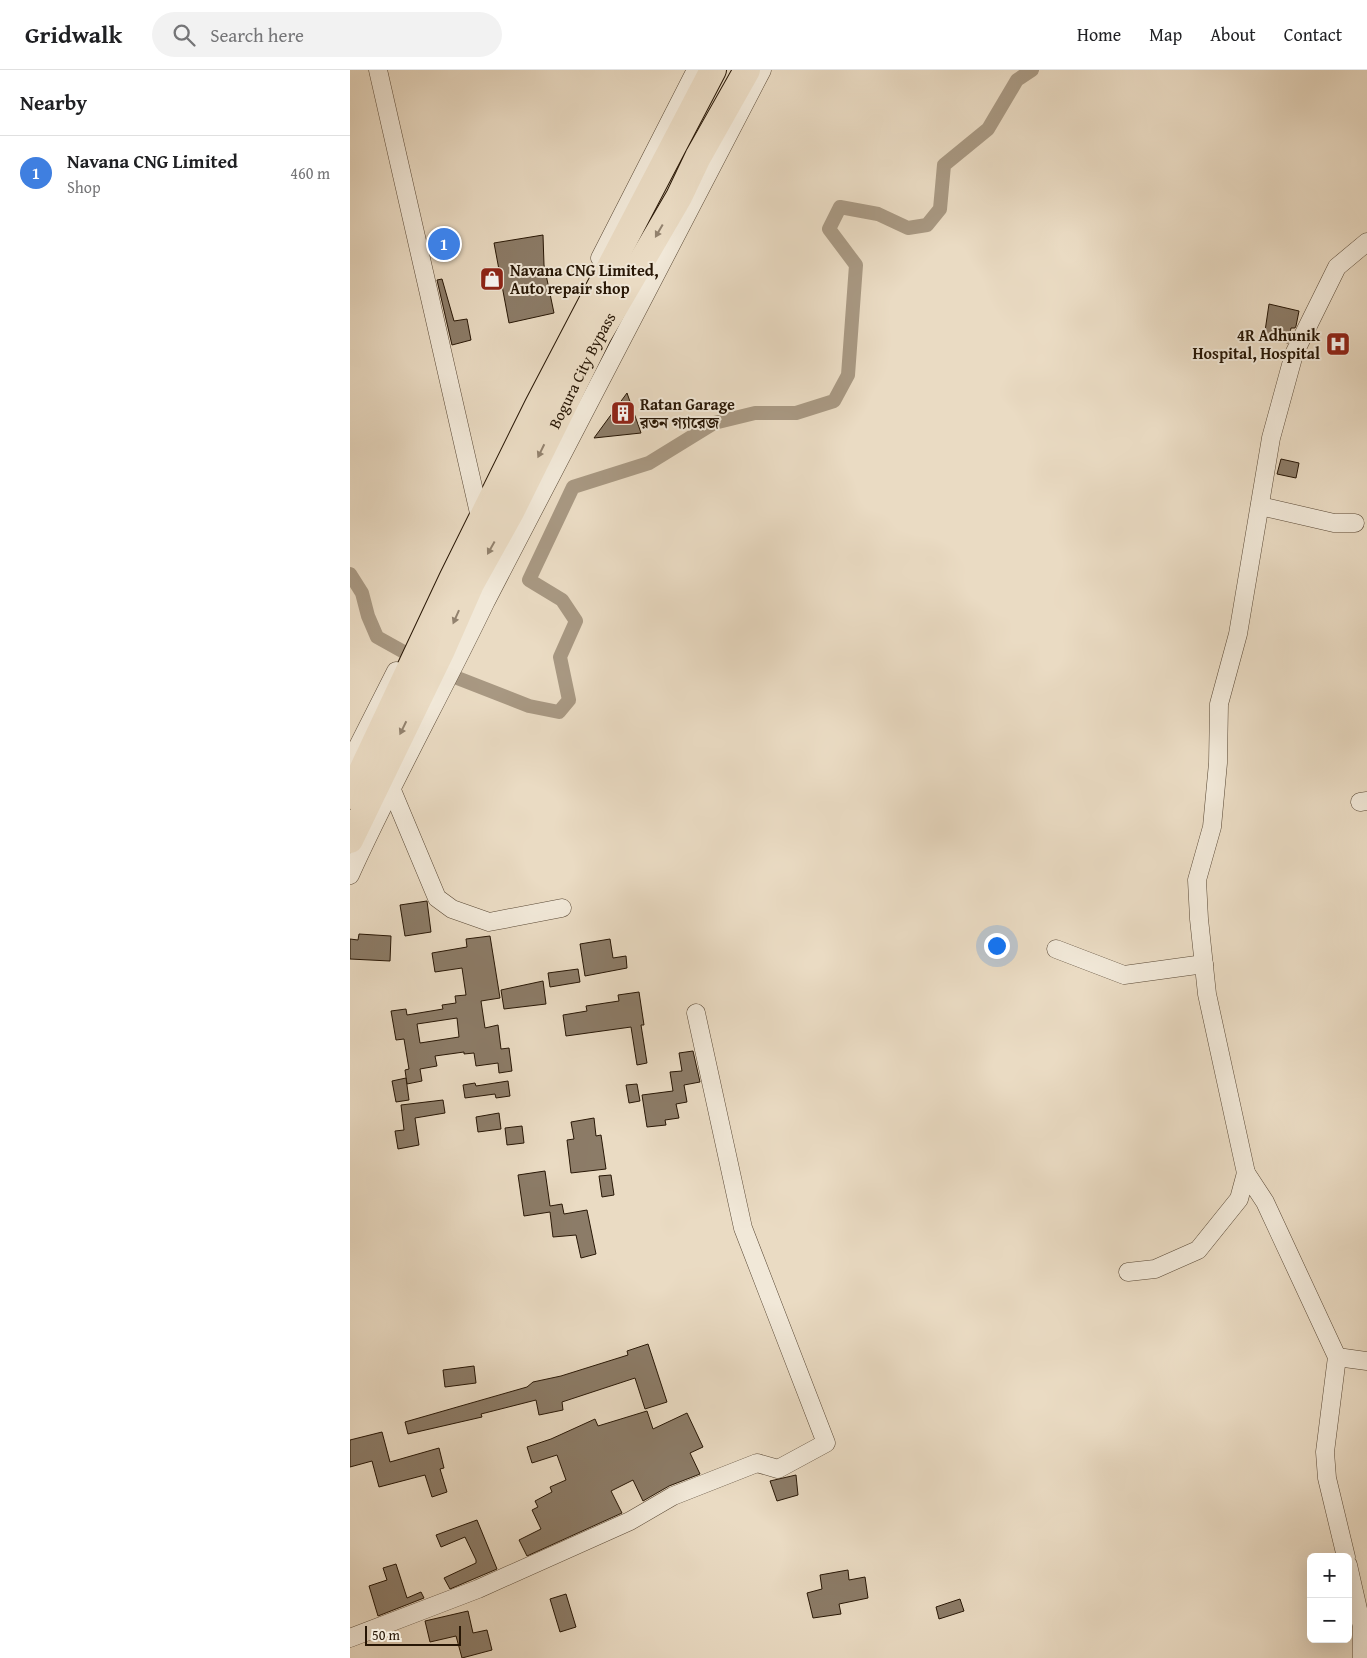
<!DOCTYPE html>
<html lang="en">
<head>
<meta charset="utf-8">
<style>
  body { margin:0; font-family:"Gentium Book Plus","Noto Serif Bengali",serif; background:#f2f2f2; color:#202124 }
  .controls { position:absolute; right:15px; bottom:15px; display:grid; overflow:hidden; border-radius:8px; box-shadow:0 5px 20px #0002 }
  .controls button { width:45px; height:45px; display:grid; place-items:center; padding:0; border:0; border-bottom:1px solid #e0e0e0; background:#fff; color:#202124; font:25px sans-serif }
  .scale { position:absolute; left:15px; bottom:12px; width:96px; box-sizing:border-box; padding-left:5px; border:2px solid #271605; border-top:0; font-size:14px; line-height:18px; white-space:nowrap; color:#271605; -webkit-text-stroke:4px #f1e8d8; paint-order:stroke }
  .you { position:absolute; left:646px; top:875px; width:18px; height:18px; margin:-12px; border:4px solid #fff; border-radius:50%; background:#1a73e8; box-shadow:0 0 0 8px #1a73e833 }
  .badge { display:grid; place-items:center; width:32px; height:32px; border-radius:50%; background:#0b8043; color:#fff; font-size:16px; font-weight:700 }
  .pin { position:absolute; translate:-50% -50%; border:2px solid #fff; box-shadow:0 1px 5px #0006 }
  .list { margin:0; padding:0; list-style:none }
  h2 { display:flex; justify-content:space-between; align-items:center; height:65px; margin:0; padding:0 20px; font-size:21px }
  h2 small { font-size:16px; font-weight:400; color:#757577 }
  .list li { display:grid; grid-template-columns:32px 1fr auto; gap:15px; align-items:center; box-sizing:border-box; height:75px; padding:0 20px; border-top:1px solid #e0e0e0 }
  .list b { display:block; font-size:19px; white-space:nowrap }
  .list p { margin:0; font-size:16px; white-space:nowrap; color:#757577 }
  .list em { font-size:16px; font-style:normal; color:#757577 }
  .icon { flex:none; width:28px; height:28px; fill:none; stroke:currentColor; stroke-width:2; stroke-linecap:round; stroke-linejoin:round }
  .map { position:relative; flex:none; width:1017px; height:1588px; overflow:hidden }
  header { display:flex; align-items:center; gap:30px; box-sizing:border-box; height:70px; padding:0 25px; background:#fff; border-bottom:1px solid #e0e0e0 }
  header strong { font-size:24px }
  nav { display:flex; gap:28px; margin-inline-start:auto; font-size:18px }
  .search { width:350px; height:45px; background:#f2f2f2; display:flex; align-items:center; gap:12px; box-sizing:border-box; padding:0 18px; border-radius:28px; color:#757577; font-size:19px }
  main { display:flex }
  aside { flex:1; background:#fff }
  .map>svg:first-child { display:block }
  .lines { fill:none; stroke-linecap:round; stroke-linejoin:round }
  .canal { stroke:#a89882; stroke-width:14 }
  .building { fill:#8c7c68; stroke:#271605; fill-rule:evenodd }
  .minor-casing { stroke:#584734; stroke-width:19 }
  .highway-casing { stroke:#271605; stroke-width:28 }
  .minor { stroke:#f1e8d8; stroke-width:18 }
  .highway { stroke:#eadbc3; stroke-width:26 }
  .oneway { fill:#92826e }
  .labels { text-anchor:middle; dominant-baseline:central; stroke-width:4; stroke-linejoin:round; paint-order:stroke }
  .poi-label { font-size:16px; font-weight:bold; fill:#271605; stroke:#f1e8d8; text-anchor:start }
  .street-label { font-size:16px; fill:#271605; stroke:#f1e8d8 }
</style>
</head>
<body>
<header>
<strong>Gridwalk</strong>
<div class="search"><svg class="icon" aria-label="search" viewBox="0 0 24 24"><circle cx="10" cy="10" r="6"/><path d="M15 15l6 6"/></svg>Search here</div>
<nav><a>Home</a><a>Map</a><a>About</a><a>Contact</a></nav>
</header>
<main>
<aside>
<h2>Nearby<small></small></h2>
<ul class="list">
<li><span class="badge" style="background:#3f7fe0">1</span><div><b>Navana CNG Limited</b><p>Shop</p></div><em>460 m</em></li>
</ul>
</aside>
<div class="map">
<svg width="1017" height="1588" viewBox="0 0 1017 1588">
  <rect width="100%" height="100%" fill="#eadbc3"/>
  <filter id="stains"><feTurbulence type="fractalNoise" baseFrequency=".004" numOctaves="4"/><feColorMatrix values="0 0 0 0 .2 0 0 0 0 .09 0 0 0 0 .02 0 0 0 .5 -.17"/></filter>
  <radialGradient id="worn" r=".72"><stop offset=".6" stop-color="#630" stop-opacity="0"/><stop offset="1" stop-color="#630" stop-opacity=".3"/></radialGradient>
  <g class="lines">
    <g class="canal">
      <polyline points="0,504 12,523 18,546 27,567 70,591"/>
      <polyline points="92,602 179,636 209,642 219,630 210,587 226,551 212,530 179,510 223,417 299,393 364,353 405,343 446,343 484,331 498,305 506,195 479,159 490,137 528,144 558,158 577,155 590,139 594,95 638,59 667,10 682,0"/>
    </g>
  </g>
  <g class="building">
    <polygon points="193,165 194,195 204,243 159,253 144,173"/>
    <polygon points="92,209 104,251 117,249 121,270 102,275 87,210"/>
    <polygon points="919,234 949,241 946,256 945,258 941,258 938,273 914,268"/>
    <polygon points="277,323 291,363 244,368"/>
    <polygon points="931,389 949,393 946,408 927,404"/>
    <polygon points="77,831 81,862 55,866 50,835"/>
    <polygon points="9,864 41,866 40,891 0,889 0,869 8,870"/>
    <path d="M140 866 150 928 131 931 135 958 148 955 151 979 159 978 162 1001 149 1003 148 993 126 996 124 983 114 984V982L85 986 87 996 70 999 72 1011 57 1014 55 1000 59 999 54 969 46 970 41 941 56 939 57 945 93 939 92 935 106 933 105 926 116 925 112 898 85 902 82 883 117 877 116 869ZM107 948 109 967 70 973 67 954Z"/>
    <polygon points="260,869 263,888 276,886 277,898 235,906 230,874"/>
    <polygon points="228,899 230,912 200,917 198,903"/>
    <polygon points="193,911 196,934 154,939 151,920"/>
    <polygon points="289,922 294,955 291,955 297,993 287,995 281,957 216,966 213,945 237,941 236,936 269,931 268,925"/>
    <polygon points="343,981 350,1012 334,1015 337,1032 326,1034 329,1048 315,1050 316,1055 297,1057 292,1025 323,1021 320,1002 332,1001 329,983"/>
    <polygon points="56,1008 59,1030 46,1032 42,1011"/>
    <polygon points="158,1011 160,1026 146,1028 145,1024 115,1028 113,1015 125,1013 126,1016"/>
    <polygon points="287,1014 290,1031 279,1033 276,1015"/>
    <polygon points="93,1030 95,1043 65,1048 69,1075 48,1079 45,1061 54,1060 51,1035"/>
    <polygon points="149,1043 151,1059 128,1062 126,1047"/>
    <polygon points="244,1048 246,1066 251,1065 256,1099 221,1103 217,1070 224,1069 221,1052"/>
    <polygon points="172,1056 174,1073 157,1075 155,1058"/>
    <polygon points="195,1101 200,1136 212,1134 214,1144 237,1140 246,1184 231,1188 226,1165 203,1167 200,1142 174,1146 168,1105"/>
    <polygon points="261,1105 264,1125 252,1127 249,1106"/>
    <polygon points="298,1274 317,1332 295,1339 285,1308 212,1332 213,1340 189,1345 186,1330 131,1344 132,1347 58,1364 55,1352 177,1317 183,1312 211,1306 278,1285 277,1281"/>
    <polygon points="124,1296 126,1313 95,1317 93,1300"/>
    <polygon points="297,1341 303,1359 337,1343 353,1377 340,1383 350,1404 319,1416 293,1431 283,1410 261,1421 272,1443 177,1486 169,1470 191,1459 182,1440 188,1437 185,1431 202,1422 200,1417 216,1410 207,1385 182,1393 177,1377 201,1369 245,1349 248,1356"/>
    <polygon points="32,1362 40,1392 89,1378 94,1398 90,1399 97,1422 82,1427 75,1405 29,1417 22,1391 0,1397 0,1370"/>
    <polygon points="446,1405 448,1425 427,1431 420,1411"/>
    <polygon points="127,1450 147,1499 100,1519 94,1508 126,1493 126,1490 115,1467 91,1477 86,1465"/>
    <polygon points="46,1494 57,1528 71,1522 74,1528 28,1546 19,1516 37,1510 33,1498"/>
    <polygon points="498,1500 499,1510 515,1507 518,1528 489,1534 491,1544 463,1548 457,1523 472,1519 470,1505"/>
    <polygon points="216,1524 226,1557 210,1562 200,1529"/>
    <polygon points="610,1529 614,1541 589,1549 586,1537"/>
    <polygon points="118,1541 123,1563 137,1560 142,1580 112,1588 106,1566 80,1572 75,1551"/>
  </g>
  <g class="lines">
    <defs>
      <g id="minor">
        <polyline points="28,0 129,443"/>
        <polyline points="250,188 346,0"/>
        <polyline points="910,436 984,453 1005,453"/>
        <polyline points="0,692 46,601"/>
        <polyline points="41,718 87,828 102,839 139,852 212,838"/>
        <polyline points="1010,732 1017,731"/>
        <path d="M0 805C42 712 92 623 136 531L412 0"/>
        <polyline points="706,879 774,905 854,894"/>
        <polyline points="896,1103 857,924 849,849 847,810 862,757 868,693 869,634 888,564 921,368 944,284 987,197 1017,172"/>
        <polyline points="778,1202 805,1199 848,1180 889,1129 896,1103 915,1132 987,1287 975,1382 977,1408 996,1487"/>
        <polyline points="987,1287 1017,1291"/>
        <polyline points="998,1495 1012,1557 1012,1588"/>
        <polyline points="0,1568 128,1519 280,1451 323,1426 407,1393 428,1399 476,1373 393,1158 346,943"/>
      </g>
      <g id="highway">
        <polyline points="0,726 102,509 188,335 363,0"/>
        <path id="s1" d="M0 770 92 580 121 514 161 442 248 266 329 127 348 87 397 0"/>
      </g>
    </defs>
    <use href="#minor" class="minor-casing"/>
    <use href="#highway" class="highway-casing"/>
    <use href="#minor" class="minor"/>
    <use href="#highway" class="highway"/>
  </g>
  <defs><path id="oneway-solid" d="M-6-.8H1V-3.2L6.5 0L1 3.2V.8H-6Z" transform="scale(1.25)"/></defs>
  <g class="oneway">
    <use href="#oneway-solid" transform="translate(309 161) rotate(120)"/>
    <use href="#oneway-solid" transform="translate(191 381) rotate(116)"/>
    <use href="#oneway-solid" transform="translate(141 478) rotate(119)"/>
    <use href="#oneway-solid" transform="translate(106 547) rotate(114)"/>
    <use href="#oneway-solid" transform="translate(53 658) rotate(116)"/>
  </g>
  <defs>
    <symbol id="shop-square" viewBox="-11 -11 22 22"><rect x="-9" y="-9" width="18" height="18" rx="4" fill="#8f2418" stroke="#f1e8d8"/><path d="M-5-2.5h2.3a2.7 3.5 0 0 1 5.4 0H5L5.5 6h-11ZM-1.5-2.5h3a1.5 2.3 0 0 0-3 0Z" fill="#fff"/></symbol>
    <symbol id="hospital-square" viewBox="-11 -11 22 22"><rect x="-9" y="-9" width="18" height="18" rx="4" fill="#8f2418" stroke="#f1e8d8"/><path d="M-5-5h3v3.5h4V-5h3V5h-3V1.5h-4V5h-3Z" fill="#fff"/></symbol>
    <symbol id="building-square" viewBox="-11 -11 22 22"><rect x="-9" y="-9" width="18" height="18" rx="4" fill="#8f2418" stroke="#f1e8d8"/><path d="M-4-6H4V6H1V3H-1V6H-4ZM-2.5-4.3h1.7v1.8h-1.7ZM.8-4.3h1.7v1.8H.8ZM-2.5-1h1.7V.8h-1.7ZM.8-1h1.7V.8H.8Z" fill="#fff"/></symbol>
  </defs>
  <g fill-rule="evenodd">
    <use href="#shop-square" x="128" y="195" width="28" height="28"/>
    <use href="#hospital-square" x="974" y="260" width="28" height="28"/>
    <use href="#building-square" x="259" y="329" width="28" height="28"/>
  </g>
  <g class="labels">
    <g class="poi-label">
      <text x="160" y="200">Navana CNG Limited,<tspan x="160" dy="18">Auto repair shop</tspan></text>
      <text x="970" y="265" text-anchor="end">4R Adhunik<tspan x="970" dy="18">Hospital, Hospital</tspan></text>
      <text x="290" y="334">Ratan Garage<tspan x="290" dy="18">রতন গ্যারেজ</tspan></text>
    </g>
    <g class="street-label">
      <text stroke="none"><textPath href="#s1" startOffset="524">Bogura City Bypass</textPath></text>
    </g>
  </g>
  <rect width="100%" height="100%" filter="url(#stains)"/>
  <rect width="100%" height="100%" fill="url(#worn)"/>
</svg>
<div class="controls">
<button>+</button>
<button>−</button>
</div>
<div class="scale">50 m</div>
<div class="you"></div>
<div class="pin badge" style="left:94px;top:174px;background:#3f7fe0">1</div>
</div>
</main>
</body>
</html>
